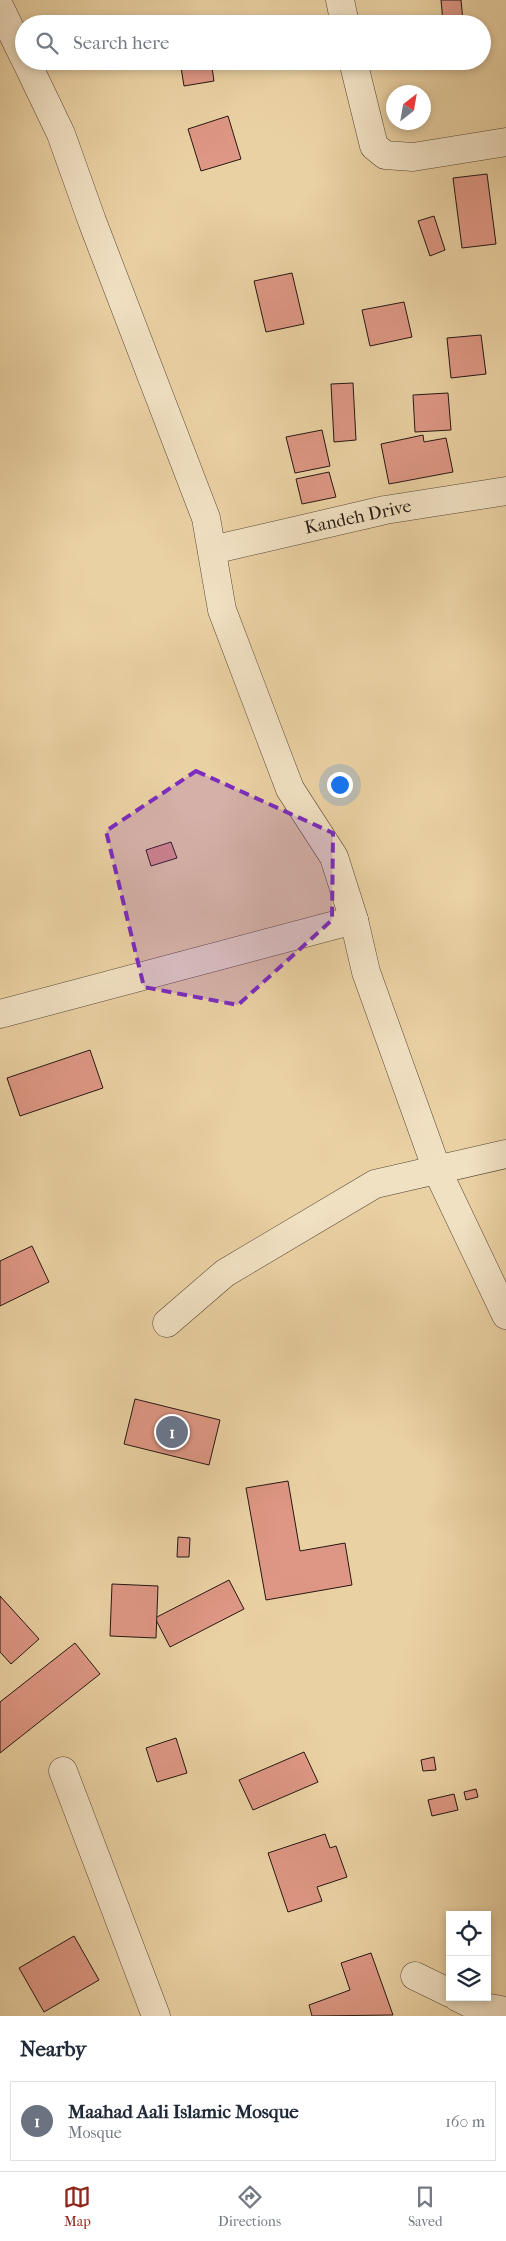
<!DOCTYPE html>
<html lang="en">
<head>
<meta charset="utf-8">
<style>
  body { margin:0; font-family:"IM FELL French Canon",serif; background:#f2f2f3; color:#1f2937 }
  .controls { position:absolute; right:15px; bottom:15px; display:grid; overflow:hidden; border-radius:0px; box-shadow:0 2px 8px #0003 }
  .controls button { width:45px; height:45px; display:grid; place-items:center; padding:0; border:0; border-bottom:1px solid #e0e1e3; background:#fff; color:#1f2937; font:25px sans-serif }
  .compass { position:absolute; left:386px; top:85px; width:45px; height:45px; border-radius:50%; background:#fff; box-shadow:0 2px 8px #0003; rotate:31deg }
  .you { position:absolute; left:339px; top:784px; width:18px; height:18px; margin:-12px; border:4px solid #fff; border-radius:50%; background:#1a73e8; box-shadow:0 0 0 8px #1a73e833 }
  .badge { display:grid; place-items:center; width:32px; height:32px; border-radius:50%; background:#8f2418; color:#fff; font-size:16px; font-weight:700 }
  .pin { position:absolute; translate:-50% -50%; border:2px solid #fff; box-shadow:0 1px 5px #0006 }
  .list { margin:0; padding:0; list-style:none }
  h2 { display:flex; justify-content:space-between; align-items:center; height:65px; margin:0; padding:0 20px; font-size:21px }
  h2 small { font-size:16px; font-weight:400; color:#747a83 }
  .list li { display:grid; grid-template-columns:32px 1fr auto; gap:15px; align-items:center; box-sizing:border-box; height:80px; margin:0 10px 10px; padding:0 10px; border:1px solid #e0e1e3; border-radius:0px }
  .list b { display:block; font-size:19px; white-space:nowrap }
  .list p { margin:0; font-size:16px; white-space:nowrap; color:#747a83 }
  .list em { font-size:16px; font-style:normal; color:#747a83 }
  .icon { flex:none; width:28px; height:28px; fill:none; stroke:currentColor; stroke-width:2; stroke-linecap:round; stroke-linejoin:round }
  .map { position:relative; flex:none; width:506px; height:2016px; overflow:hidden }
  .search { position:absolute; background:#fff; box-shadow:0 2px 8px #0003; left:15px; right:15px; top:15px; height:55px; display:flex; align-items:center; gap:12px; box-sizing:border-box; padding:0 18px; border-radius:28px; color:#747a83; font-size:19px }
  .sheet { height:155px; background:#fff }
  nav { display:flex; justify-content:space-around; align-items:center; box-sizing:border-box; height:70px; border-top:1px solid #e0e1e3; background:#fff; font-size:14px; color:#747a83 }
  nav a { display:grid; justify-items:center; gap:2px }
  nav .on { color:#8f2418 }
  .map>svg:first-child { display:block }
  .building { fill:#de9784; stroke:#251712 }
  .lines { fill:none; stroke-linecap:round; stroke-linejoin:round }
  .minor-casing { stroke:#564636; stroke-width:29 }
  .minor { stroke:#f1e1c3; stroke-width:28 }
  .marked { fill:#7b2cbf; fill-opacity:0.2; stroke:#7b2cbf; stroke-width:4; stroke-dasharray:10 6; stroke-linejoin:round }
  .labels { text-anchor:middle; dominant-baseline:central; stroke-width:4.5; stroke-linejoin:round; paint-order:stroke }
  .street-label { font-size:18px; fill:#251712; stroke:#f1e1c3 }
</style>
</head>
<body>
<div class="map">
<svg width="506" height="2016" viewBox="0 0 506 2016">
  <rect width="100%" height="100%" fill="#ead1a3"/>
  <filter id="stains"><feTurbulence type="fractalNoise" baseFrequency=".004" numOctaves="4"/><feColorMatrix values="0 0 0 0 .2 0 0 0 0 .09 0 0 0 0 .02 0 0 0 .5 -.17"/></filter>
  <radialGradient id="worn" r=".72"><stop offset=".6" stop-color="#630" stop-opacity="0"/><stop offset="1" stop-color="#630" stop-opacity=".3"/></radialGradient>
  <g class="building">
    <polygon points="441,0 461,0 463,21 443,22"/>
    <polygon points="180,61 211,61 214,81 184,86"/>
    <polygon points="228,116 241,159 201,171 188,129"/>
    <polygon points="487,174 496,244 462,248 453,178"/>
    <polygon points="434,216 445,250 430,256 418,221"/>
    <polygon points="292,273 304,324 266,332 254,281"/>
    <polygon points="404,302 412,337 370,346 362,310"/>
    <polygon points="481,335 486,374 451,378 447,338"/>
    <polygon points="353,383 356,440 334,442 331,384"/>
    <polygon points="448,393 451,430 415,432 413,395"/>
    <polygon points="322,430 330,466 295,473 286,437"/>
    <polygon points="423,435 424,442 446,438 453,472 389,484 381,444"/>
    <polygon points="329,472 336,497 302,504 296,479"/>
    <polygon points="171,842 177,858 151,866 146,850"/>
    <polygon points="90,1050 103,1088 20,1116 7,1078"/>
    <polygon points="32,1246 49,1282 0,1306 0,1261"/>
    <polygon points="135,1399 220,1420 209,1465 124,1444"/>
    <polygon points="288,1481 300,1551 345,1543 352,1585 266,1600 246,1488"/>
    <polygon points="178,1537 190,1538 189,1557 177,1557"/>
    <polygon points="229,1580 244,1609 170,1647 155,1618"/>
    <polygon points="112,1584 158,1586 156,1638 110,1636"/>
    <polygon points="0,1596 39,1639 11,1664 0,1652"/>
    <polygon points="75,1643 100,1674 0,1753 0,1702"/>
    <polygon points="176,1738 187,1773 157,1782 146,1748"/>
    <polygon points="304,1752 318,1782 253,1810 239,1780"/>
    <polygon points="434,1757 436,1770 423,1771 421,1760"/>
    <polygon points="476,1789 478,1797 466,1800 464,1792"/>
    <polygon points="454,1794 458,1810 432,1816 428,1800"/>
    <polygon points="325,1834 330,1848 336,1846 347,1877 317,1887 322,1901 288,1912 268,1853"/>
    <polygon points="74,1936 99,1980 44,2012 19,1968"/>
    <polygon points="371,1953 393,2015 312,2016 309,2005 350,1990 341,1963"/>
  </g>
  <g class="lines">
    <defs>
      <g id="minor">
        <polyline points="340,0 345,24"/>
        <polyline points="0,8 24,57"/>
        <polyline points="26,61 61,134 92,221 206,518 222,610 290,789 334,857 354,920 366,972 437,1170 506,1315"/>
        <polyline points="353,61 374,146 385,155 413,157 506,142"/>
        <polyline points="212,550 385,510 506,491"/>
        <polyline points="0,1014 354,920"/>
        <polyline points="167,1323 225,1273 375,1184 506,1154"/>
        <polyline points="63,1771 156,2016"/>
        <polyline points="415,1976 450,1993"/>
        <polyline points="457,1997 473,2005 506,2011"/>
      </g>
    </defs>
    <use href="#minor" class="minor-casing"/>
    <use href="#minor" class="minor"/>
  </g>
  <path class="marked" d="M196 771 333 833 332 920 238 1005 144 987 106 831Z"/>
  <g class="labels">
    <g class="street-label">
      <text transform="translate(358 517) rotate(-12)">Kandeh Drive</text>
    </g>
  </g>
  <rect width="100%" height="100%" filter="url(#stains)"/>
  <rect width="100%" height="100%" fill="url(#worn)"/>
</svg>
<div class="controls">
<button><svg class="icon" aria-label="locate" viewBox="0 0 24 24"><circle cx="12" cy="12" r="6"/><path d="M12 2v4M12 18v4M2 12h4M18 12h4"/></svg></button>
<button><svg class="icon" aria-label="layers" viewBox="0 0 24 24"><path d="M12 4l9 5-9 5-9-5zM3 14l9 5 9-5"/></svg></button>
</div>
<svg class="compass" viewBox="-18 -18 36 36"><path d="M0-13l5 13h-10z" fill="#e53935"/><path d="M0 13l5-13h-10z" fill="#747a83"/></svg>
<div class="you"></div>
<div class="pin badge" style="left:172px;top:1432px;background:#6b7280">1</div>
<div class="search"><svg class="icon" aria-label="search" viewBox="0 0 24 24"><circle cx="10" cy="10" r="6"/><path d="M15 15l6 6"/></svg>Search here</div>
</div>
<section class="sheet">
<h2>Nearby<small></small></h2>
<ul class="list">
<li><span class="badge" style="background:#6b7280">1</span><div><b>Maahad Aali Islamic Mosque</b><p>Mosque</p></div><em>160 m</em></li>
</ul>
</section>
<nav>
<a class="on"><svg class="icon" aria-label="map" viewBox="0 0 24 24"><path d="M3 6l6-2 6 2 6-2v14l-6 2-6-2-6 2zM9 4v14M15 6v14"/></svg>Map</a>
<a><svg class="icon" aria-label="directions" viewBox="0 0 24 24"><path d="M12 3l9 9-9 9-9-9zM9 14v-3h6M13 9l2 2-2 2"/></svg>Directions</a>
<a><svg class="icon" aria-label="saved" viewBox="0 0 24 24"><path d="M7 4h10v16l-5-4-5 4z"/></svg>Saved</a>
</nav>
</body>
</html>
